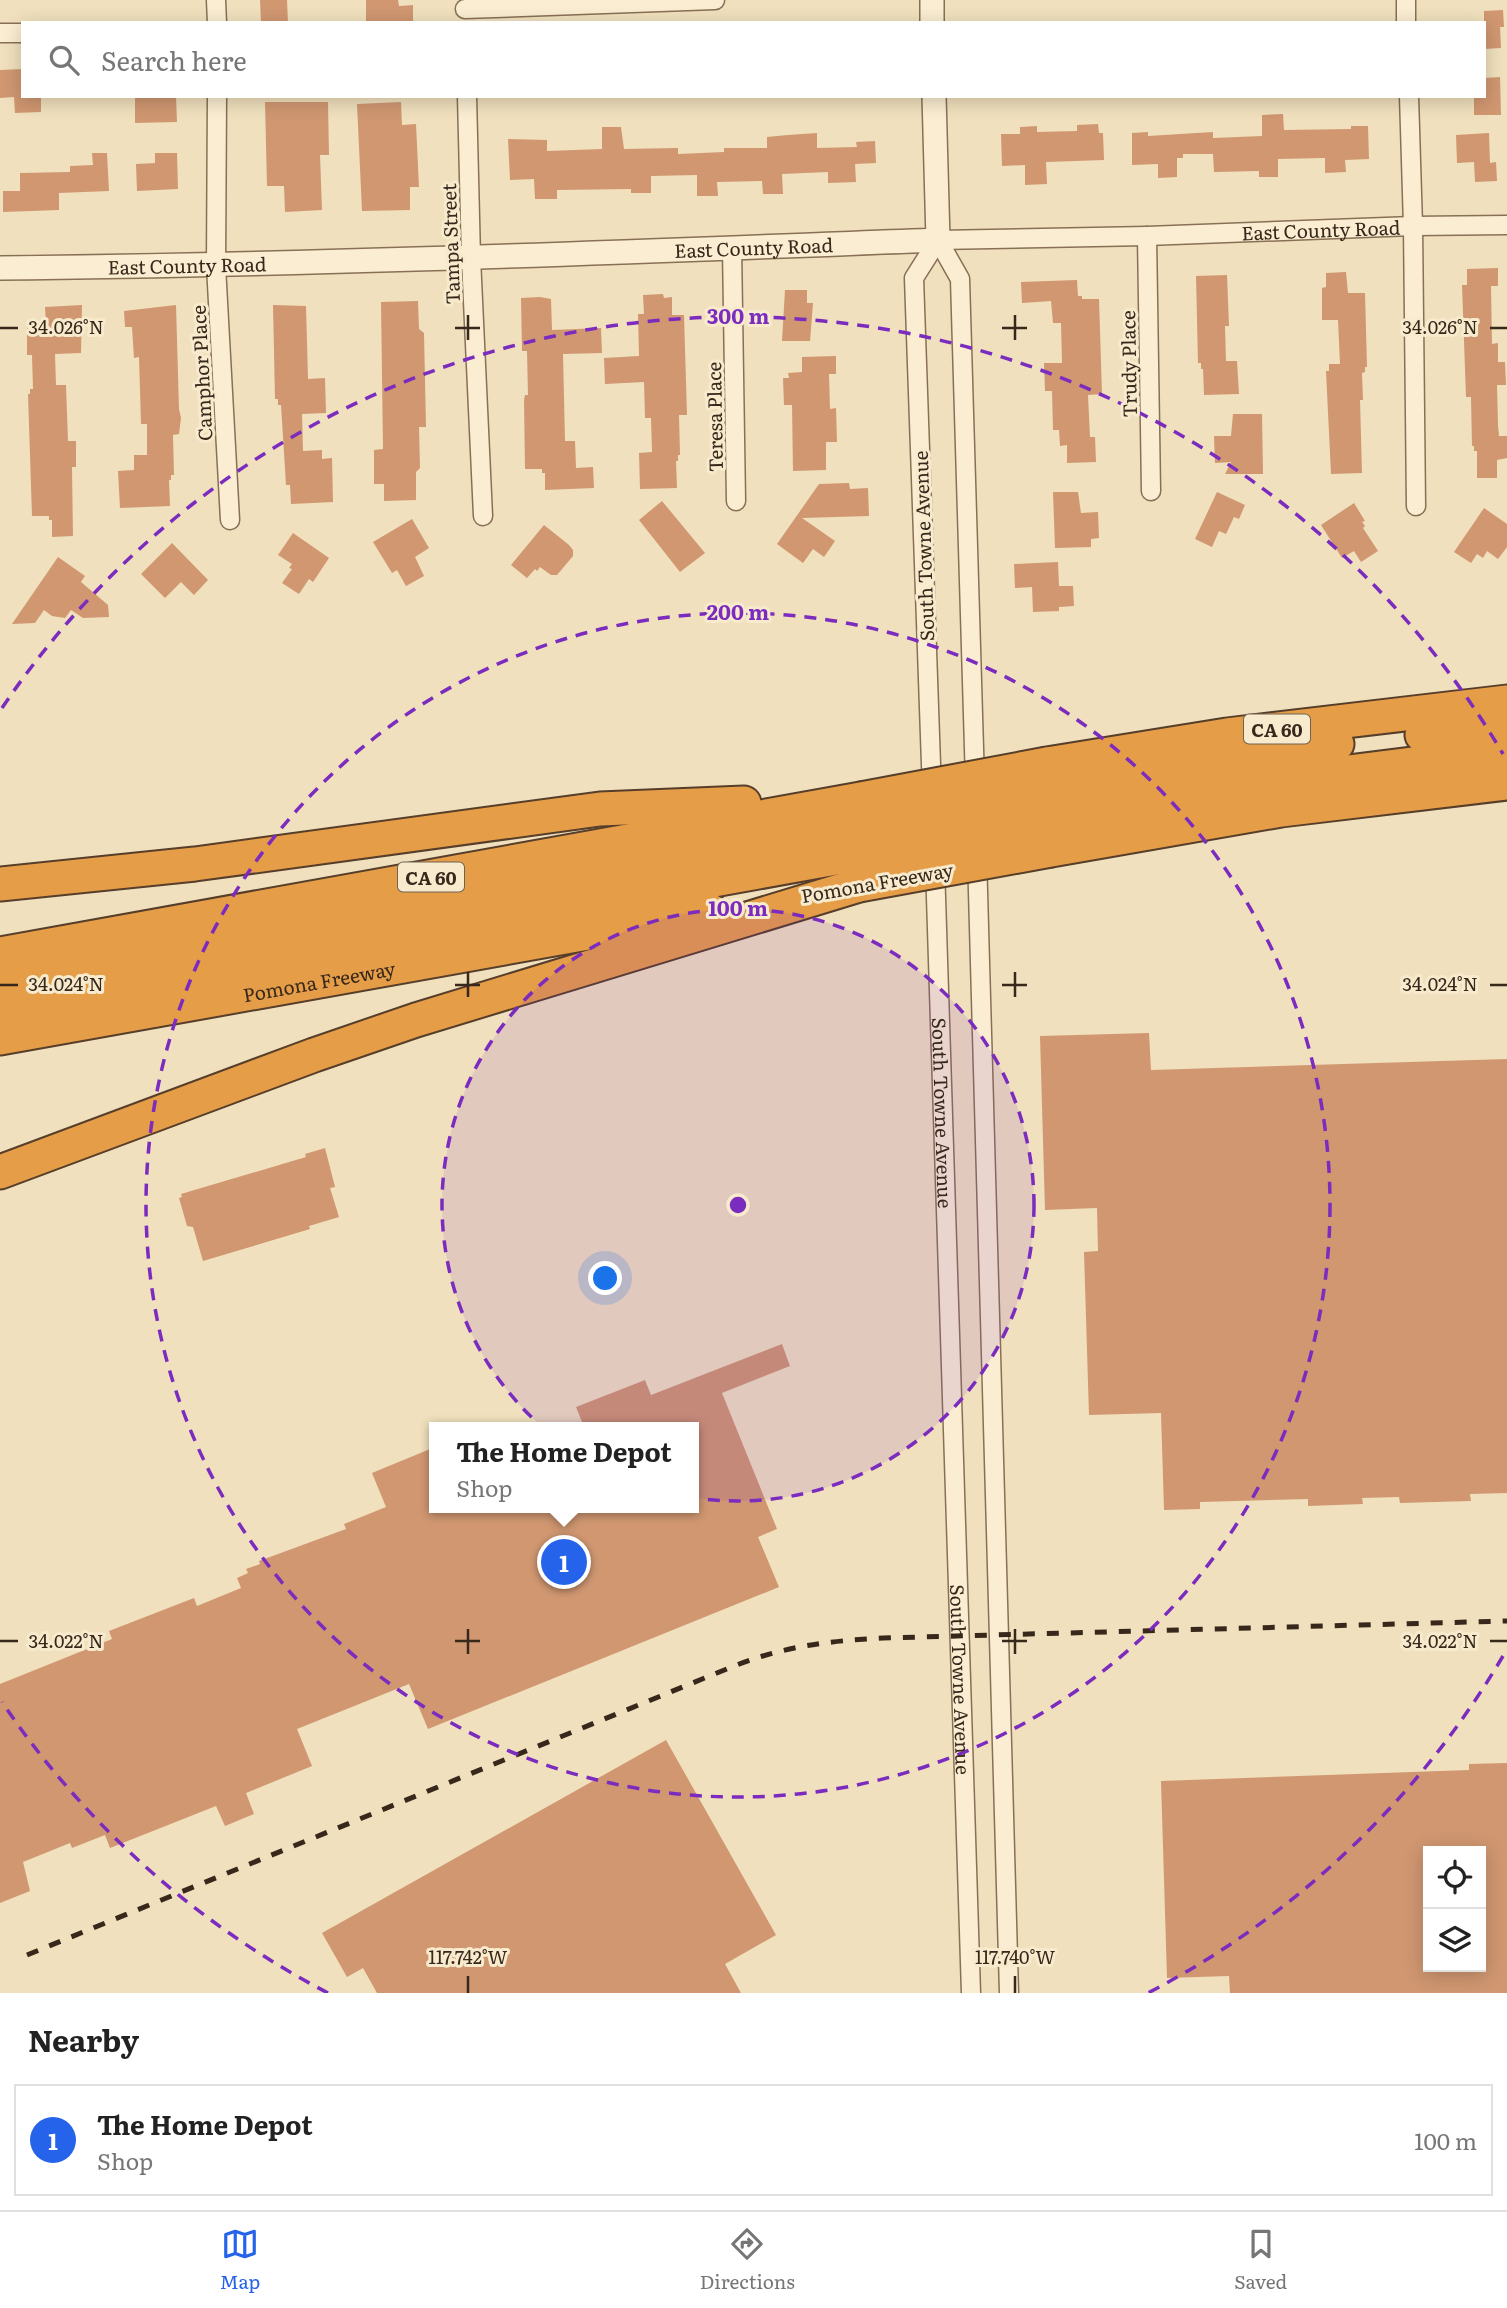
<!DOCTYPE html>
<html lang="en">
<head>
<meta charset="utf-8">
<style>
  body { margin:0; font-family:Literata,serif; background:#f6f6f6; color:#222 }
  .controls { position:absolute; right:21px; bottom:21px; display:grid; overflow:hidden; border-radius:0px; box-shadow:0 4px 18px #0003 }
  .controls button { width:63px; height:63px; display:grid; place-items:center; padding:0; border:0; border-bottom:2px solid #e0e0e0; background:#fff; color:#222; font:35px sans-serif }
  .you { position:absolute; left:606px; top:1279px; width:24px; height:24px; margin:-18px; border:5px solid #fff; border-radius:50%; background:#1a73e8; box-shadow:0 0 0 10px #1a73e833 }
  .badge { display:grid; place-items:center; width:46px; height:46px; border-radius:50%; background:#2563eb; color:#fff; font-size:23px; font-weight:700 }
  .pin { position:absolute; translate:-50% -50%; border:4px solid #fff; box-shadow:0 2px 7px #0006 }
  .popup { position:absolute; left:429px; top:1422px; width:270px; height:91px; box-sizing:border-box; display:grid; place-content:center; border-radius:0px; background:#fff; filter:drop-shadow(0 2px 5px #0005); font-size:23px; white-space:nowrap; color:#767676 }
  .popup b { font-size:26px; color:#222 }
  .popup::after { content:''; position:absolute; left:50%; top:100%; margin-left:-14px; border:14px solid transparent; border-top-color:#fff }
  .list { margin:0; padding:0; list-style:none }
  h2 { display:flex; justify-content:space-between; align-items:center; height:91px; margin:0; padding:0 28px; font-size:30px }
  h2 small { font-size:23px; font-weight:400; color:#767676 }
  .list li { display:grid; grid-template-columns:46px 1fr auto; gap:21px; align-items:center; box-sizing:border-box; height:112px; margin:0 14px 14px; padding:0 14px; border:2px solid #e0e0e0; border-radius:0px }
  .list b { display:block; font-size:26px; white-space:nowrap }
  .list p { margin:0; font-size:23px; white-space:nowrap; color:#767676 }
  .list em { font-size:23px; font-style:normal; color:#767676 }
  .icon { flex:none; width:38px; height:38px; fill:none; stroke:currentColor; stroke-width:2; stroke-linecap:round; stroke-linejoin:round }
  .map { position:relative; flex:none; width:1507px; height:1993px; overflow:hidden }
  .search { position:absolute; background:#fff; box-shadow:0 4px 18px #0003; left:21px; right:21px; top:21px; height:77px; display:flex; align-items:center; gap:18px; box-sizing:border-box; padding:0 24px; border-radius:0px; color:#767676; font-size:26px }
  .sheet { height:217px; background:#fff }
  nav { display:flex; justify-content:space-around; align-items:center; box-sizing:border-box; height:98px; border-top:2px solid #e0e0e0; background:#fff; font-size:19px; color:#767676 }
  nav a { display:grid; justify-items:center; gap:4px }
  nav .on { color:#2563eb }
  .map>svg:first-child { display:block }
  .building { fill:#d09771; fill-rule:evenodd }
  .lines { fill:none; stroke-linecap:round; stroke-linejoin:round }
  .minor-casing { stroke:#887056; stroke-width:21 }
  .tertiary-casing { stroke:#887056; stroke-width:26 }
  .motorway-casing { stroke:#563e2a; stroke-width:37 }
  .minor { stroke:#faedd1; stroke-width:18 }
  .tertiary { stroke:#faedd1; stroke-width:23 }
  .motorway { stroke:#e59d48; stroke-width:33 }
  .rail { stroke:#37281b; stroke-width:5; stroke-dasharray:12 12; stroke-linecap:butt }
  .motorway-bridge-casing { stroke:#563e2a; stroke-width:37; stroke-linecap:butt }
  .motorway-bridge { stroke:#e59d48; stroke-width:33 }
  .ticks { fill:none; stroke:#37281b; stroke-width:2.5 }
  .ring { fill:none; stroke:#7b2cbf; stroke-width:3.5; stroke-dasharray:12 9 }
  .labels { text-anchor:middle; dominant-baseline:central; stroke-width:6; stroke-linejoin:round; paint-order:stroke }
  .shield { fill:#f7eacd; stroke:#716250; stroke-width:2 }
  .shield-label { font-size:18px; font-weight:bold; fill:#37281b }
  .street-label { font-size:19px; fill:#37281b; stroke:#f7eacd }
  .ticks-label { font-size:18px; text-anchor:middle; fill:#37281b; stroke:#f7eacd; stroke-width:6; stroke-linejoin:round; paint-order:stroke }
  .centre { fill:#7b2cbf; stroke:#f7eacd; stroke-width:3.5 }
  .ring-label { font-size:21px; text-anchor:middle; font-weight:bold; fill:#7b2cbf; stroke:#f7eacd; stroke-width:6; stroke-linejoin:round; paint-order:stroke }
</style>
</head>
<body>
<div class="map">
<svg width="1507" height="1993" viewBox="0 0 1507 1993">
  <rect width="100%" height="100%" fill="#f0e0bd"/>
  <g class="building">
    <polygon points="260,0 287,0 288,23 261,23"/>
    <polygon points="366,0 398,0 399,6 413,5 413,23 366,23"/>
    <polygon points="1503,10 1504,27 1500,27 1501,48 1484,49 1484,11"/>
    <polygon points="23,69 23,96 41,96 41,112 15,113 14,97 0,98 0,70"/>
    <polygon points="1500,77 1501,115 1474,115 1474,96 1484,96 1484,78"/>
    <polygon points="135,96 176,96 177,122 135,123"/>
    <polygon points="265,102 328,102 329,155 320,155 322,210 285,212 284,186 267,186"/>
    <polygon points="401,102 402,125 416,124 419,187 410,187 410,210 362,211 357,104"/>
    <polygon points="1283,114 1284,130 1351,129 1351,126 1368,126 1369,159 1345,160 1346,172 1325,173 1325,158 1278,159 1278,177 1259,177 1259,171 1214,172 1213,154 1183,154 1183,158 1177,158 1177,177 1158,178 1158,164 1132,165 1132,133 1148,132 1148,136 1213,132 1213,138 1262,136 1262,115"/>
    <polygon points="1098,124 1099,133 1103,133 1104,160 1046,162 1047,184 1025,185 1025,165 1002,166 1001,134 1020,134 1020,127 1037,126 1037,132 1077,131 1077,125"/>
    <polygon points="602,127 621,127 624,149 678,148 678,154 724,152 724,148 767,148 767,137 788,135 817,133 817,148 857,147 856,142 875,141 876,163 855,164 856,182 828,183 828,172 782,174 783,194 763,194 762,181 717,182 718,196 697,196 697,175 651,176 651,193 631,193 631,189 557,190 557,199 535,199 534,179 510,180 508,139 547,140 547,151 602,149"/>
    <polygon points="1489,133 1490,163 1496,162 1497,181 1475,182 1474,162 1457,163 1456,135"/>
    <polygon points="92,153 107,153 109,191 59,193 59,210 3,212 3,191 20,191 20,173 70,172 70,166 93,165"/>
    <polygon points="155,153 177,153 178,189 137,191 136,164 155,163"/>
    <polygon points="1498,268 1498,286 1491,286 1492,344 1498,343 1498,362 1505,362 1506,385 1497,385 1498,425 1499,436 1507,436 1507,458 1497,460 1497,478 1477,478 1477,451 1474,451 1474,446 1472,446 1471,397 1466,397 1462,285 1467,285 1467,269"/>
    <polygon points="1346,272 1348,293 1365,293 1367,367 1365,367 1365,372 1362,373 1363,400 1360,400 1362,473 1331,474 1326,371 1329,371 1329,364 1340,364 1338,320 1322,320 1322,288 1326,287 1326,273"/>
    <polygon points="1227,275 1229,326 1225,326 1226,361 1237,361 1239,394 1204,395 1203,369 1201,369 1201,363 1198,363 1196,276"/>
    <polygon points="1077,280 1078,296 1082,296 1082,299 1099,299 1102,394 1088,395 1090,437 1095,437 1096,462 1067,463 1067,445 1060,446 1059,430 1053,430 1052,391 1045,391 1044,363 1062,363 1061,323 1053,323 1051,301 1022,303 1021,282"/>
    <polygon points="785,290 807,290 807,303 813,303 810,341 782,341"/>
    <polygon points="663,294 664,298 672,297 672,315 684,315 687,415 679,415 680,455 678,455 678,461 676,461 677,488 640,489 639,453 652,452 651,418 645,418 644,382 605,384 604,358 639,356 638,314 644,314 643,295"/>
    <polygon points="540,297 551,299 552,330 601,328 602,353 563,354 565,441 575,441 576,468 593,467 594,488 545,490 545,473 542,473 542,469 525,469 524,400 525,395 528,395 527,351 522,351 521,298"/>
    <polygon points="418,301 419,329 424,333 426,427 419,427 420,468 416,472 416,500 384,501 384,484 374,484 374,450 383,449 381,302"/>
    <polygon points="82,305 81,353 55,354 56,385 66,385 68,441 76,441 76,467 72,467 73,536 52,537 52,520 49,520 49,516 32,516 28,394 30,394 30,389 33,389 32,355 27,355 27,328 43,328 43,323 46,323 45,307"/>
    <polygon points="176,305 179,409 181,418 179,434 173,435 174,475 171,475 171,480 169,480 170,506 120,508 118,471 134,470 134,455 147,455 147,424 141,424 139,357 134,358 132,327 125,327 124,311"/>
    <polygon points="273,305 306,306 308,379 325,378 326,413 302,414 303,451 322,450 322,459 332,458 333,502 291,504 290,485 286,485 281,405 278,405 278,399 275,399"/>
    <polygon points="836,356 836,374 829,374 830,409 836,408 837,442 826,442 826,470 793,471 792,405 784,405 783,378 789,378 788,373 802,372 802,357"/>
    <polygon points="1233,414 1262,414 1263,474 1225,474 1231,462 1215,463 1214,436 1231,436"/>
    <polygon points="849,483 850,489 868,488 869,516 802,518 835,541 824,557 813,549 803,563 777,544 819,484"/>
    <polygon points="1053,492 1078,492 1081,513 1098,512 1099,538 1091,539 1091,547 1055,548"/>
    <polygon points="1217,492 1245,505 1239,519 1234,517 1226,534 1219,531 1212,547 1195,539"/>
    <polygon points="662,501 705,553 680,572 639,520"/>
    <polygon points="1354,503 1365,521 1362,522 1365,526 1363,528 1378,551 1361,562 1354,551 1342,558 1321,525"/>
    <polygon points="1484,508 1507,524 1507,547 1498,559 1487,551 1483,558 1477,554 1471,563 1454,552"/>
    <polygon points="412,519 429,548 415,557 424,576 406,586 397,570 392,573 373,542"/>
    <polygon points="544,525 569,545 573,550 573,556 557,575 551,575 540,567 537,571 535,569 527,578 511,565"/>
    <polygon points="293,533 329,558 313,582 309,579 299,594 282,583 292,569 289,568 292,564 278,555"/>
    <polygon points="172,543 208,580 194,595 181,582 165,598 141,574"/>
    <polygon points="58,557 85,576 81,582 108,605 109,617 83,618 71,610 65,618 52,616 44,610 35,623 12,624"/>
    <polygon points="1058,562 1059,586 1073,586 1074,606 1059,607 1059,611 1033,612 1032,587 1015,588 1014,564"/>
    <polygon points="1149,1033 1151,1070 1507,1059 1507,1493 1470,1494 1471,1501 1400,1503 1399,1497 1362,1498 1363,1504 1308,1506 1308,1499 1200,1502 1200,1509 1164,1510 1161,1413 1089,1415 1084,1252 1098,1251 1097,1208 1045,1210 1040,1036"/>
    <polygon points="325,1148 335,1187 330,1188 339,1217 309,1226 310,1229 203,1261 193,1227 187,1226 179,1198 182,1197 181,1194 306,1157 305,1154"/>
    <polygon points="782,1344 790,1366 722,1393 777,1529 758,1537 779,1587 428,1729 409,1684 297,1729 312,1766 246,1793 254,1814 225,1826 216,1806 110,1848 105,1835 72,1848 70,1843 23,1862 30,1891 0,1903 0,1684 112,1639 109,1631 194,1598 197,1606 241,1588 237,1578 248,1573 246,1569 260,1564 259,1561 346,1529 344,1524 386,1507 372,1473 435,1447 435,1508 694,1508 694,1427 584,1427 576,1407 645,1380 651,1395"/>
    <polygon points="666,1740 776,1935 725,1964 741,1993 377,1993 363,1968 347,1977 322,1933"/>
    <path d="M1507 1763V1993H1230L1229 1976 1167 1978 1161 1781 1469 1770V1764ZM1428 1851H1481V1967H1428Z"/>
  </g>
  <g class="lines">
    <defs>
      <g id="minor">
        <polyline points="216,0 217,23"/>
        <polyline points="1406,0 1406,23"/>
        <polyline points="465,9 715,0"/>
        <polyline points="0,33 23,33"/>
        <polyline points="217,96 216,266 230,520"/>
        <polyline points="467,96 471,258 483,516"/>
        <polyline points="1409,96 1413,226 1416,506"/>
        <polyline points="1147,236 1151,491"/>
        <polyline points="938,240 960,279 975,782"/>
        <path id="s1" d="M938 240 1147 236 1413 226 1507 225"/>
        <polyline points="732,248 736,501"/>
        <polyline points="932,793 914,278 938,240"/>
        <polyline points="977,856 1009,1993"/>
        <path id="s2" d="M935 866 971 1993"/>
      </g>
      <g id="tertiary">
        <polyline points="932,0 932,23"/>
        <path id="s3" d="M0 268C313 265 625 252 938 240L934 96"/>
      </g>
      <g id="motorway">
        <polyline points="1422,735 1507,727"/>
        <polyline points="1047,764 1227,735 1507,702"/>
        <polyline points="1050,793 1221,761 1337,744"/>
        <polyline points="1050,818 1254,784 1507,752"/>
        <polyline points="1051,850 1281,810 1507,783"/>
        <polyline points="0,884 195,864 600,809 744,803"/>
        <polyline points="0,954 861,799"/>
        <polyline points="0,983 425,903 858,828"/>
        <polyline points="0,1009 858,854"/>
        <path id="s4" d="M0 1038 711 911"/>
        <polyline points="0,1172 314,1055 416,1020 859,885"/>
      </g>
    </defs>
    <use href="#minor" class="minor-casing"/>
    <use href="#tertiary" class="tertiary-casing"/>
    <use href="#motorway" class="motorway-casing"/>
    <use href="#minor" class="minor"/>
    <use href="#tertiary" class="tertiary"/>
    <use href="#motorway" class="motorway"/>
    <path class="rail" d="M27 1955 734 1666C786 1646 827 1641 883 1638L1507 1621"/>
    <defs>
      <g id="motorway-bridge">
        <polyline points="861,799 1047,764"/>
        <polyline points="858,828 1050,793"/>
        <polyline points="858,854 1050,818"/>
        <polyline points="859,885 1051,850"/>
      </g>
    </defs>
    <use href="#motorway-bridge" class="motorway-bridge-casing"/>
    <use href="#motorway-bridge" class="motorway-bridge"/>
  </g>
  <path class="ticks" d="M468 315V340M1015 315V340M0 328H18M455 328H480M1002 328H1027M1490 328H1507M468 972V997M1015 972V997M0 985H18M455 985H480M1002 985H1027M1490 985H1507M468 1629V1654M1015 1629V1654M0 1641H18M455 1641H480M1002 1641H1027M1490 1641H1507M468 1976V1993M1015 1976V1993"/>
  <circle cx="738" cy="1205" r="296" fill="#7b2cbf" fill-opacity=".12"/>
  <g class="ring">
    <circle cx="738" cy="1205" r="296"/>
    <circle cx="738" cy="1205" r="592"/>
    <path d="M1503 1656A888 888 0 0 1 1148 1993M328 1993A888 888 0 0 1 2 1702M2 708A888 888 0 0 1 1503 754"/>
  </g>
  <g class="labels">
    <g class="shield">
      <rect x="1244" y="714.5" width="66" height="29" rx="5"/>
      <rect x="398" y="862.5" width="66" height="29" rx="5"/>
    </g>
    <g class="shield-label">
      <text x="1277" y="729">CA 60</text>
      <text x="431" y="877">CA 60</text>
    </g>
    <g class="street-label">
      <text stroke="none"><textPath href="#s1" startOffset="383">East County Road</textPath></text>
      <text transform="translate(450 244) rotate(-92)">Tampa Street</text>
      <text stroke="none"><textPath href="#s3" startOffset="754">East County Road</textPath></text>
      <text stroke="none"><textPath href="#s3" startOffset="187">East County Road</textPath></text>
      <text transform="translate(1128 364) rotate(-91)">Trudy Place</text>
      <text transform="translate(201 373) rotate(-93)">Camphor Place</text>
      <text transform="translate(714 417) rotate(-91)">Teresa Place</text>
      <text transform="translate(923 546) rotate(-92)">South Towne Avenue</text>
      <text transform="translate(877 882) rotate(-10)">Pomona Freeway</text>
      <text stroke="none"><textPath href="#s4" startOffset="324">Pomona Freeway</textPath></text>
      <text stroke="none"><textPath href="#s2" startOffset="247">South Towne Avenue</textPath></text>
      <text stroke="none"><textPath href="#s2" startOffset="814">South Towne Avenue</textPath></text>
    </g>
  </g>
  <g class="ticks-label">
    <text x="66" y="334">34.026°N</text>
    <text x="1440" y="334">34.026°N</text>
    <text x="66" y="991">34.024°N</text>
    <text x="1440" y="991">34.024°N</text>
    <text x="66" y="1648">34.022°N</text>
    <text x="1440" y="1648">34.022°N</text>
    <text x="468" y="1964">117.742°W</text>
    <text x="1015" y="1964">117.740°W</text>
  </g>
  <circle cx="738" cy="1205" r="10" class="centre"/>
  <g class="ring-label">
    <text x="738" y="324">300 m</text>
    <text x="738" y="620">200 m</text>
    <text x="738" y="916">100 m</text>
  </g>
</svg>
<div class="controls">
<button><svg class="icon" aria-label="locate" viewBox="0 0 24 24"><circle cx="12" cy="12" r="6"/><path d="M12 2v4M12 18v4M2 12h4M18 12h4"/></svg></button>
<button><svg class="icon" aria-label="layers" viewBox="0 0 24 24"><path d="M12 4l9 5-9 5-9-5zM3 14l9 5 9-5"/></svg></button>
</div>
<div class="you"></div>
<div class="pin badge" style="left:564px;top:1562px">1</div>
<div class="popup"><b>The Home Depot</b>Shop</div>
<div class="search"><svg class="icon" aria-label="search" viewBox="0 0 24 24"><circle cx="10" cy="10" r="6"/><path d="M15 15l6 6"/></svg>Search here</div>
</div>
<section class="sheet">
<h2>Nearby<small></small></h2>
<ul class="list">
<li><span class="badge">1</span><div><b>The Home Depot</b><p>Shop</p></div><em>100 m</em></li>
</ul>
</section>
<nav>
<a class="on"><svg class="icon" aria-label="map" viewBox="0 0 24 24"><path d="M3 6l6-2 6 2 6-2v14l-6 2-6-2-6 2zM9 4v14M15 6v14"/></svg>Map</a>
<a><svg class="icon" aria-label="directions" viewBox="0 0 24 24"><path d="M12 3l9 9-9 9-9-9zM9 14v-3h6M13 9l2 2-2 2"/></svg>Directions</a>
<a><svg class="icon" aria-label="saved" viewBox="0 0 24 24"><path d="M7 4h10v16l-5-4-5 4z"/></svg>Saved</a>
</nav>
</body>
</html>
